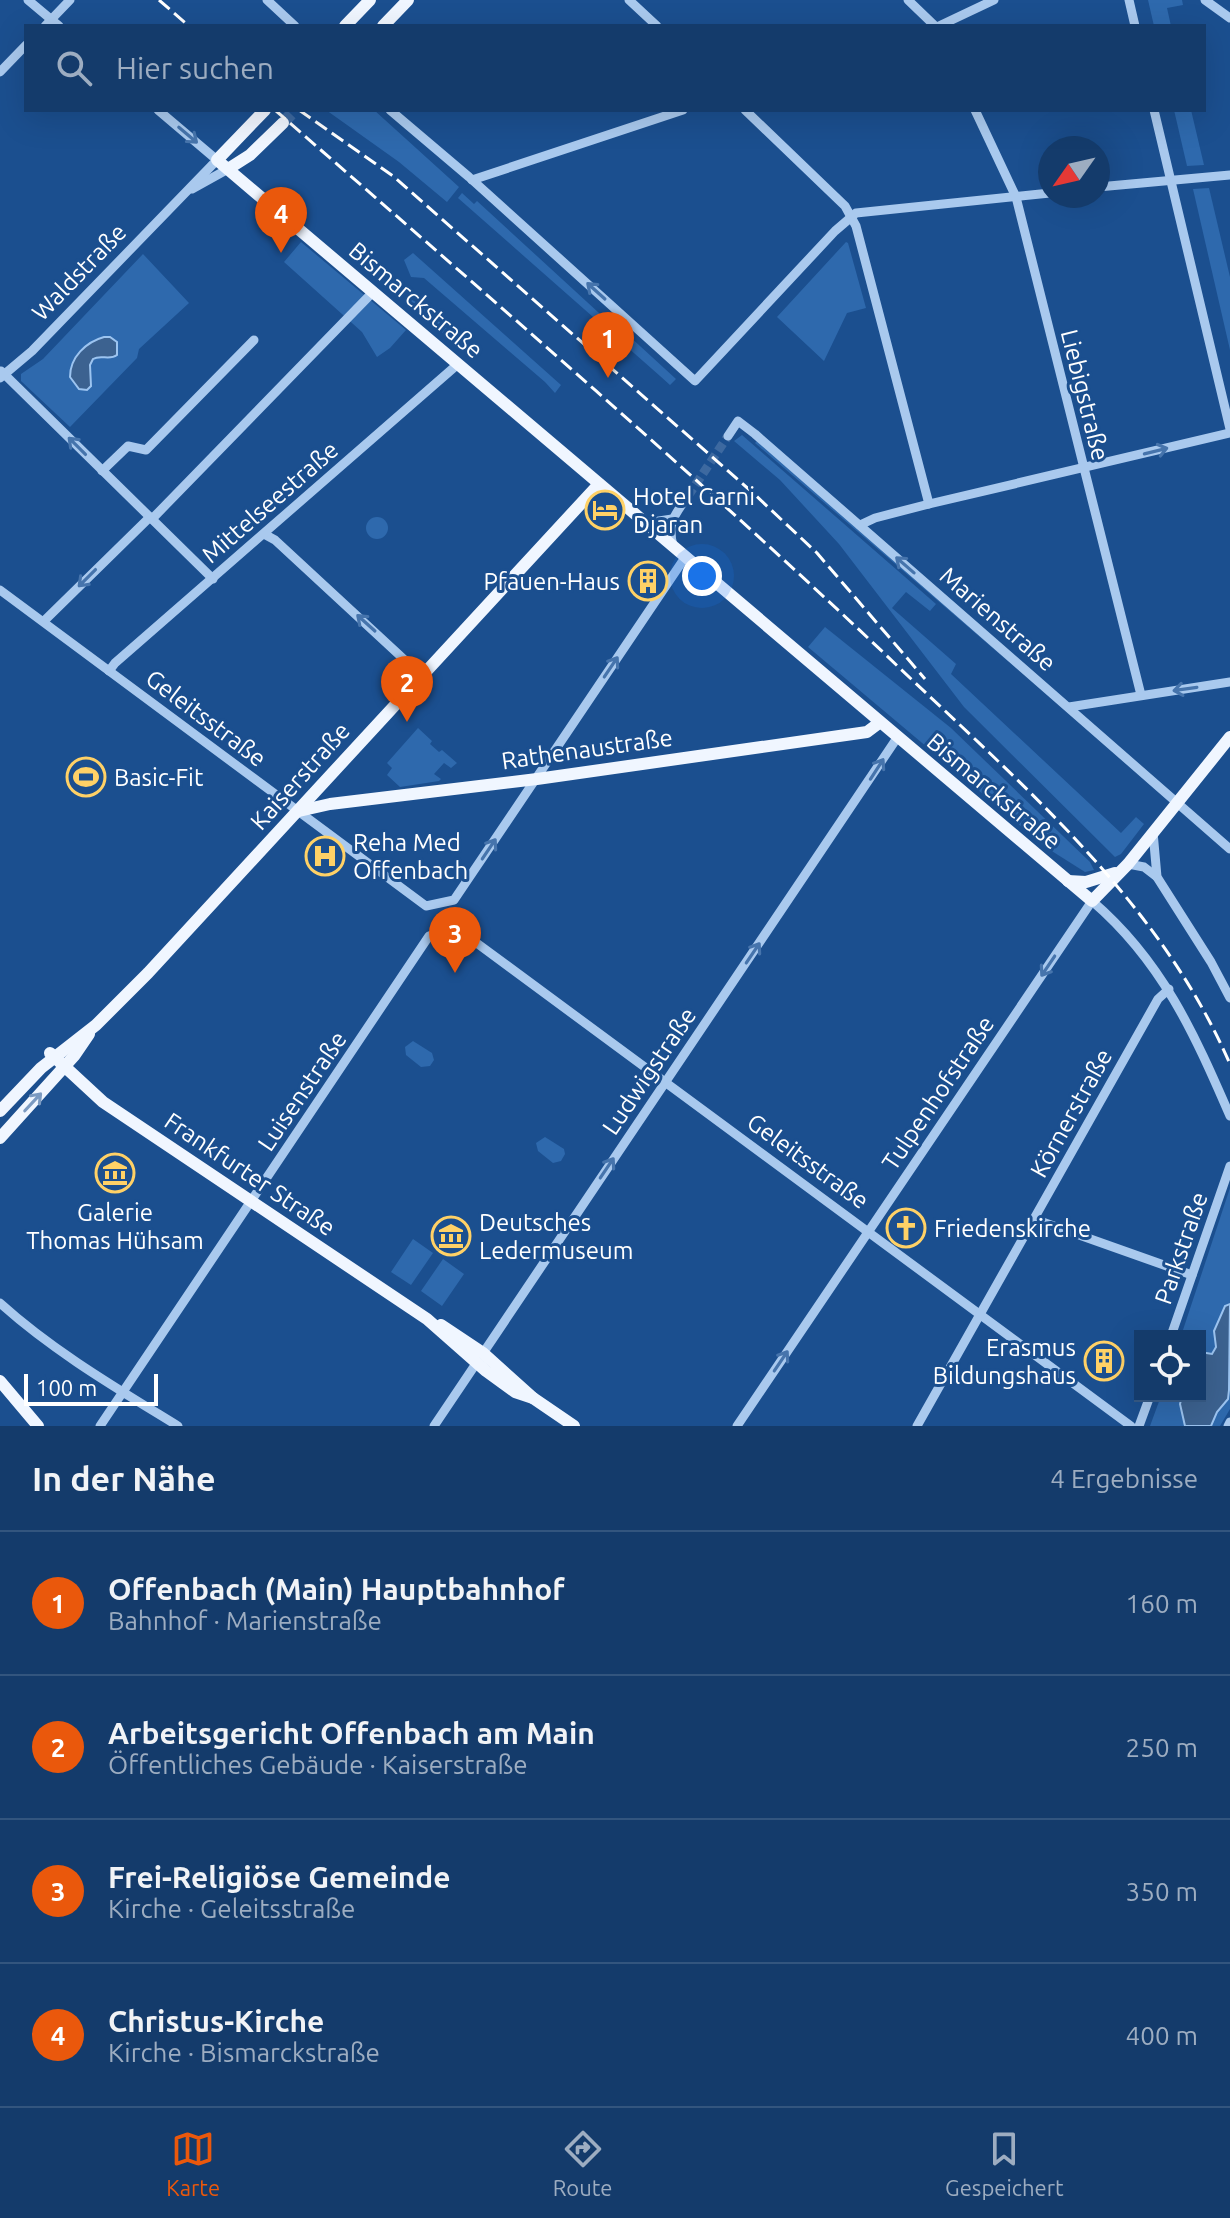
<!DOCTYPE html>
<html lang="de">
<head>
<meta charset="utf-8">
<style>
  body { margin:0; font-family:Ubuntu,sans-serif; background:#1d4271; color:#f1f3f6 }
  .controls { position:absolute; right:24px; bottom:24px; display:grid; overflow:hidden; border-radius:0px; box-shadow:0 8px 32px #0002 }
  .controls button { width:72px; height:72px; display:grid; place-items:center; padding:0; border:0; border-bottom:2px solid #33557e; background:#143b6b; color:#f1f3f6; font:40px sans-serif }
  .compass { position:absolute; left:1038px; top:136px; width:72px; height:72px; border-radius:50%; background:#143b6b; box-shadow:0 8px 32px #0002; rotate:236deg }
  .scale { position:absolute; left:24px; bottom:20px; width:134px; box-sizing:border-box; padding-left:8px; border:4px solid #fff; border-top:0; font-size:22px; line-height:28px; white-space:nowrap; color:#fff; -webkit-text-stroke:6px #1b4f8f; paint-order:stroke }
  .you { position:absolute; left:702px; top:576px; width:28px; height:28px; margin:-20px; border:6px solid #fff; border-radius:50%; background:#1a73e8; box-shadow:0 0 0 12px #1a73e833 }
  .badge { display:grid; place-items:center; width:52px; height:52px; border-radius:50%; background:#ea580c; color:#fff; font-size:26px; font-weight:700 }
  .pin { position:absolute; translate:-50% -66px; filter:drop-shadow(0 2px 4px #0008) }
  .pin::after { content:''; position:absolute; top:42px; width:28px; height:24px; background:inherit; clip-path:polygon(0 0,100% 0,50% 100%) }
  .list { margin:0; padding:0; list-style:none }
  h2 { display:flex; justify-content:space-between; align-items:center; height:104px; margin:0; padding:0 32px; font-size:34px }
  h2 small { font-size:26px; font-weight:400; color:#9dadc1 }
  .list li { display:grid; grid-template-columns:52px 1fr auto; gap:24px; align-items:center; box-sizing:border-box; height:144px; padding:0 32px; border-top:2px solid #33557e }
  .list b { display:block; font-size:30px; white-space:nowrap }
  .list p { margin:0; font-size:26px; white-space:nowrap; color:#9dadc1 }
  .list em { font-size:26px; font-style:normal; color:#9dadc1 }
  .icon { flex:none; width:44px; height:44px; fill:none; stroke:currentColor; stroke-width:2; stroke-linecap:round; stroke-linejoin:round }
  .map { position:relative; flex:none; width:1230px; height:1426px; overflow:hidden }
  .search { position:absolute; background:#143b6b; box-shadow:0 8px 32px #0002; left:24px; right:24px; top:24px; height:88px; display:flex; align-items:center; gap:20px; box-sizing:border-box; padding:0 28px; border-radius:0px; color:#9dadc1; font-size:30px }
  .sheet { height:680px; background:#143b6b }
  nav { display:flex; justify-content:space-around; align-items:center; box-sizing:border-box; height:112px; border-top:2px solid #33557e; background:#143b6b; font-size:22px; color:#9dadc1 }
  nav a { display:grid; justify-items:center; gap:4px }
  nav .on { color:#ea580c }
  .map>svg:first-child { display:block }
  .green { fill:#2e69ad }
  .water { fill:#3c6290; stroke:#9cc4f0; stroke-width:2 }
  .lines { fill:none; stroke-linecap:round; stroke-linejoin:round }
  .minor-tunnel { stroke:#3d69a0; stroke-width:9; stroke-dasharray:9 4.5; stroke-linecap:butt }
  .major-tunnel { stroke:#3d69a0; stroke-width:12; stroke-dasharray:12 6; stroke-linecap:butt }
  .minor { stroke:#a9c9ee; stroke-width:9 }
  .major { stroke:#f0f6ff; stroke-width:12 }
  .rail { stroke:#fff; stroke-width:3; stroke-dasharray:14 6; stroke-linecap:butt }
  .oneway { stroke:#4674ac }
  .oneway2 { stroke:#7b9ac1 }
  .labels { text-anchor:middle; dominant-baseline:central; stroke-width:6; stroke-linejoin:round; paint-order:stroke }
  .street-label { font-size:24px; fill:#fff; stroke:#1b4f8f }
  .poi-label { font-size:24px; fill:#fff; stroke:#1b4f8f; text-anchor:start }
</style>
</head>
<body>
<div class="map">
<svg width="1230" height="1426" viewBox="0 0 1230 1426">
  <rect width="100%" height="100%" fill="#1b4f8f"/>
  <g class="green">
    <polygon points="1148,0 1182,0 1183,5 1167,8 1171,26 1154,26"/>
    <polygon points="326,110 374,110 459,187 447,202 399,162"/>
    <polygon points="1174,110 1191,110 1204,165 1187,166"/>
    <polygon points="1209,188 1230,277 1230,350 1193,189"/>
    <polygon points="462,193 474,204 477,201 611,324 616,324 676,379 670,385 660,376 458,198"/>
    <polygon points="301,242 406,330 390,348 377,357 362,332 284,262"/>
    <polygon points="846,242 848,243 866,308 847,313 824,361 777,317"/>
    <polygon points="413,253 561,385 555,393 545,382 424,278 411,277 404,260"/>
    <polygon points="143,254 189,303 139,349 137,358 70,427 21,381 21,374 43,359"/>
    <polygon points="410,299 420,304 466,346 458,346 407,302"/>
    <polygon points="742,435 936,604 930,611 906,592 892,608 956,664 951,674 1121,833 1136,817 1144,824 1121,854 1115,857 964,707 839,544 780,480 734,441"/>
    <polygon points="757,441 1026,677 755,443"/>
    <circle cx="377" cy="528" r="11"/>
    <polygon points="825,627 951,728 1090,862 1094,870 1085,872 1047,848 808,647"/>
    <polygon points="418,728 432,741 430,744 439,752 442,750 457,763 451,768 444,763 434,774 441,779 439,781 400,787 387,775 392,768 387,763"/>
    <polygon points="413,1041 432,1053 434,1060 430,1066 421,1067 406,1055 405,1047"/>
    <polygon points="545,1137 564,1149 565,1154 561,1161 553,1163 538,1151 536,1143"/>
    <polygon points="1230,1188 1230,1409 1220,1426 1150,1426 1161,1396 1200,1396 1200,1336 1181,1336"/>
    <polygon points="413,1239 433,1253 411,1285 391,1272"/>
    <polygon points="443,1259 464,1274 442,1306 421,1291"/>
  </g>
  <g class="water">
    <path d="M104 337H110L117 342V355C109 361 101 354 93 359L90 365 91 386 87 390 79 389 70 377C70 357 86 342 104 337Z"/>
    <polygon points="1230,1304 1229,1390 1228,1399 1217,1412 1211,1426 1185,1426 1180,1404 1182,1396 1200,1396 1200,1352 1212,1354 1216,1347 1214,1331 1225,1306"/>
  </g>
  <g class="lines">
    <polyline class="minor-tunnel" points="688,496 728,436"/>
    <polyline class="major-tunnel" points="283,123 295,110"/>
    <g class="minor">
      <polyline points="28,0 59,26"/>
      <polyline points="267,0 295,26"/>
      <polyline points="629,0 657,26"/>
      <polyline points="908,0 935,26"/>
      <polyline points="1129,0 1135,26"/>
      <polyline points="1205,0 1230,18"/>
      <polyline points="45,26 70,0"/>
      <polyline points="939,26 994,0"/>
      <polyline points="0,72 26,45"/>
      <polyline points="390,110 469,177 695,381 835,231 856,213 1050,193"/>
      <polyline points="745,110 845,206 856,226 929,504"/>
      <polyline points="975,110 1016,197 1141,695"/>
      <polyline points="1154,110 1230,429"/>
      <polyline points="472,180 683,110"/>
      <polyline points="1098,187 1230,175"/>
      <polyline points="192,189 228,169"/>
      <polyline points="1,371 213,579"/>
      <polyline points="0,378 32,351 217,160 158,110"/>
      <polyline points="728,436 738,421 755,434 1230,849"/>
      <polyline points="102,471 128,446 146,450 254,340"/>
      <polyline points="152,519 373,292"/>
      <polyline points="646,523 672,519"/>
      <polyline points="860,525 875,518 929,504 1230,433"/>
      <polyline points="264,534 275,540 422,676"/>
      <path d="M673 546C667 523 675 514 688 496"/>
      <polyline points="0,590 426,906 454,900 686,556"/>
      <polyline points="44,621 150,517"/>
      <polyline points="109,671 115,663 458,364"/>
      <polyline points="1069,707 1230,682"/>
      <polyline points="1153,832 1157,877 1211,962 1230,998"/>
      <polyline points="1128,864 1144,867 1157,877"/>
      <polyline points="1034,1219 1192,1275"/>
      <path d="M0 1303C53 1351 118 1389 178 1426"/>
      <polyline points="1171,1336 1230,1166"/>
      <polyline points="100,1426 429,936 459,930 1131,1426"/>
      <polyline points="434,1426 897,738"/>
      <path d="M737 1426 1092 901C1162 961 1194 1033 1230 1116"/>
      <polyline points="917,1426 1158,999 1169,989"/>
      <polyline points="1139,1426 1150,1396"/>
      <polyline points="1228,1426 1230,1422"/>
    </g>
    <g class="major">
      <polyline points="345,26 370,0"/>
      <polyline points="383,26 408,0"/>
      <polyline points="265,110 217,160 1092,901 1128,864 1230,737"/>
      <polyline points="228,169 250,155 283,123"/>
      <polyline points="299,811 330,804 537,779 867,732 879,723"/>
      <polyline points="1068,881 1086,882 1115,873"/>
      <polyline points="50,1053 103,1102 427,1319 486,1371 515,1392 533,1398"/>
      <polyline points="0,1111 41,1068 96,1025 148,973 599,484"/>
      <polyline points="0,1138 74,1056 89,1034"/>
      <polyline points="441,1325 483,1353 533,1398 574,1426"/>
      <polyline points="0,1381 38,1426"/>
    </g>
    <g class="rail">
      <polyline points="159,0 189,26"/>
      <path d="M275 110C481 290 687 467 886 655 1015 779 1157 896 1230 1064"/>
      <polyline points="299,110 393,176 752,492 817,553 925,679"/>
    </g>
  </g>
  <defs><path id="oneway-shaft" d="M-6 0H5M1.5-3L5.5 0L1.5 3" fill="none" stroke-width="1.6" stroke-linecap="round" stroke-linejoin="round" transform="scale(2)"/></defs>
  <g class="oneway">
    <use href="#oneway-shaft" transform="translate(188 135) rotate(40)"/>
    <use href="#oneway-shaft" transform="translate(596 291) rotate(-138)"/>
    <use href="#oneway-shaft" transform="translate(77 446) rotate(-135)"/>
    <use href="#oneway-shaft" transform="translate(1156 451) rotate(-14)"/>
    <use href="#oneway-shaft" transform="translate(905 565) rotate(-139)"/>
    <use href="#oneway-shaft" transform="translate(87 578) rotate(135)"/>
    <use href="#oneway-shaft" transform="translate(366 623) rotate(-138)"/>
    <use href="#oneway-shaft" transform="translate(611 667) rotate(-56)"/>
    <use href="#oneway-shaft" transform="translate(1185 689) rotate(172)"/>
    <use href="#oneway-shaft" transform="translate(877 769) rotate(-57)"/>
    <use href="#oneway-shaft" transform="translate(489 849) rotate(-56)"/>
    <use href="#oneway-shaft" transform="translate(753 953) rotate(-56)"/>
    <use href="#oneway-shaft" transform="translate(1048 966) rotate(124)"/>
    <use href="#oneway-shaft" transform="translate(607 1168) rotate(-56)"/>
    <use href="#oneway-shaft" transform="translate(781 1361) rotate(-56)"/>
  </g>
  <use class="oneway2" href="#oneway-shaft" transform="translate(33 1102) rotate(-47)"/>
  <defs>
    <symbol id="hotel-ring" viewBox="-11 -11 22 22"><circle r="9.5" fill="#1b4f8f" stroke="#ffd166" stroke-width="1.5"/><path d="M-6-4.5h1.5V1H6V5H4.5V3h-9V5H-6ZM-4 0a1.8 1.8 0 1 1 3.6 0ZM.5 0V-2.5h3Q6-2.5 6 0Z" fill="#ffd166"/></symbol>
    <symbol id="building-ring" viewBox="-11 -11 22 22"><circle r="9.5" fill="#1b4f8f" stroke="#ffd166" stroke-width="1.5"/><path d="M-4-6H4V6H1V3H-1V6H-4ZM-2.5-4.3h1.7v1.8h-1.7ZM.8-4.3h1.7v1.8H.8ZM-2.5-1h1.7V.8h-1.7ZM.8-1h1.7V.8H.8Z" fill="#ffd166"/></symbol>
    <symbol id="stadium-ring" viewBox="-11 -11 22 22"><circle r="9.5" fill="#1b4f8f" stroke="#ffd166" stroke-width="1.5"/><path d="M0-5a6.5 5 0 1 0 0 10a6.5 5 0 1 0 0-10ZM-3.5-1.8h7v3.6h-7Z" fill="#ffd166"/></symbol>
    <symbol id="hospital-ring" viewBox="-11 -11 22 22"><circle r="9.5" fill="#1b4f8f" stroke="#ffd166" stroke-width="1.5"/><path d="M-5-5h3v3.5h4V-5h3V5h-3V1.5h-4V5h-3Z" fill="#ffd166"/></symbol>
    <symbol id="museum-ring" viewBox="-11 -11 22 22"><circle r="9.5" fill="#1b4f8f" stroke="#ffd166" stroke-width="1.5"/><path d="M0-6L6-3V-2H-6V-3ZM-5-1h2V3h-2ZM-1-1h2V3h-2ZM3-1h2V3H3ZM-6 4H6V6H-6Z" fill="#ffd166"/></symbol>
    <symbol id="church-ring" viewBox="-11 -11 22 22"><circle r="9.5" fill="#1b4f8f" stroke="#ffd166" stroke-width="1.5"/><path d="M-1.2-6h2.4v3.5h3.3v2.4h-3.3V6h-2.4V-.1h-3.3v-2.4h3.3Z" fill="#ffd166"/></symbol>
  </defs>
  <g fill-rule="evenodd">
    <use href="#hotel-ring" x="583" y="488" width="44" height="44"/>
    <use href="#building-ring" x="626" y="559" width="44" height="44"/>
    <use href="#stadium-ring" x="64" y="755" width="44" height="44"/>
    <use href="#hospital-ring" x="303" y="834" width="44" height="44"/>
    <use href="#museum-ring" x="93" y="1151" width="44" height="44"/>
    <use href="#church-ring" x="884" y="1206" width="44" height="44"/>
    <use href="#museum-ring" x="429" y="1214" width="44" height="44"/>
    <use href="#building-ring" x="1082" y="1339" width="44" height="44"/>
  </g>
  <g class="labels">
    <g class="street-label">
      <text transform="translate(79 272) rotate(-46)">Waldstraße</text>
      <text transform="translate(416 300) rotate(40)">Bismarckstraße</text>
      <text transform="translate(1085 395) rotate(76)">Liebigstraße</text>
      <text transform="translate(270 502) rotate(-41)">Mittelseestraße</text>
      <text transform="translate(998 619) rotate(41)">Marienstraße</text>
      <text transform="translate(206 718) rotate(37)">Geleitsstraße</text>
      <text transform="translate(587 749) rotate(-8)">Rathenaustraße</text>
      <text transform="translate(300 776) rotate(-48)">Kaiserstraße</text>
      <text transform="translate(994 791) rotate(40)">Bismarckstraße</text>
      <text transform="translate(649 1071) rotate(-56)">Ludwigstraße</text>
      <text transform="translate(302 1091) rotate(-56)">Luisenstraße</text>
      <text transform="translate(938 1093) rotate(-56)">Tulpenhofstraße</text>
      <text transform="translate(1071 1113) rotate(-61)">Körnerstraße</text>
      <text transform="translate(808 1161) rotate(36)">Geleitsstraße</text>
      <text transform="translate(250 1174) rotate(34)">Frankfurter Straße</text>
      <text transform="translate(1181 1248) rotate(-71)">Parkstraße</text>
    </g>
    <g class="poi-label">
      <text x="633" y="496">Hotel Garni<tspan x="633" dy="28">Djaran</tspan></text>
      <text x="620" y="581" text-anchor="end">Pfauen-Haus</text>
      <text x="114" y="777">Basic-Fit</text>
      <text x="353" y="842">Reha Med<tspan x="353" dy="28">Offenbach</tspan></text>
      <text x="115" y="1212" text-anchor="middle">Galerie<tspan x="115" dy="28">Thomas Hühsam</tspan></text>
      <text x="479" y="1222">Deutsches<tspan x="479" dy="28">Ledermuseum</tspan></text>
      <text x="934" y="1228">Friedenskirche</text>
      <text x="1076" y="1347" text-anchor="end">Erasmus<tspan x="1076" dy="28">Bildungshaus</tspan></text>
    </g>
  </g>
</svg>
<div class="controls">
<button><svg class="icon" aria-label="locate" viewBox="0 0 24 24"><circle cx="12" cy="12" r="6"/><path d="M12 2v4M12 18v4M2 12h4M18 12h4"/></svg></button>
</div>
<svg class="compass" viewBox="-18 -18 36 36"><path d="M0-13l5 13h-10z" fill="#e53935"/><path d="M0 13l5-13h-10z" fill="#9dadc1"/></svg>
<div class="scale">100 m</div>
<div class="you"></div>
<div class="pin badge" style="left:608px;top:378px">1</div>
<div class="pin badge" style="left:407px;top:722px">2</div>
<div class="pin badge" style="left:455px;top:973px">3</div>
<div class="pin badge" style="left:281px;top:253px">4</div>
<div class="search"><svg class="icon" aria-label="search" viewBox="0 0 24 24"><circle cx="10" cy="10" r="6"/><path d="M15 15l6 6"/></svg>Hier suchen</div>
</div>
<section class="sheet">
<h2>In der Nähe<small>4 Ergebnisse</small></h2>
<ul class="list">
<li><span class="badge">1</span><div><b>Offenbach (Main) Hauptbahnhof</b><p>Bahnhof · Marienstraße</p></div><em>160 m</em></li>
<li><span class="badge">2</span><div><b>Arbeitsgericht Offenbach am Main</b><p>Öffentliches Gebäude · Kaiserstraße</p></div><em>250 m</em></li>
<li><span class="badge">3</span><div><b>Frei-Religiöse Gemeinde</b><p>Kirche · Geleitsstraße</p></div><em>350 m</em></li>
<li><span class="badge">4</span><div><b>Christus-Kirche</b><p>Kirche · Bismarckstraße</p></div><em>400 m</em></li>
</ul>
</section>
<nav>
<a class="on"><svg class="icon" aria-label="map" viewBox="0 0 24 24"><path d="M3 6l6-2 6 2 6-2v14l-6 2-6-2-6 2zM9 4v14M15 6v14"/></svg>Karte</a>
<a><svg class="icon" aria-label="directions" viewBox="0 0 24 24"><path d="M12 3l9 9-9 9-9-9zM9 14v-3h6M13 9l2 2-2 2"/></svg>Route</a>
<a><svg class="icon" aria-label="saved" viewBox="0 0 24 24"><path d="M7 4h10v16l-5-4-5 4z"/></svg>Gespeichert</a>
</nav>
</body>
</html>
